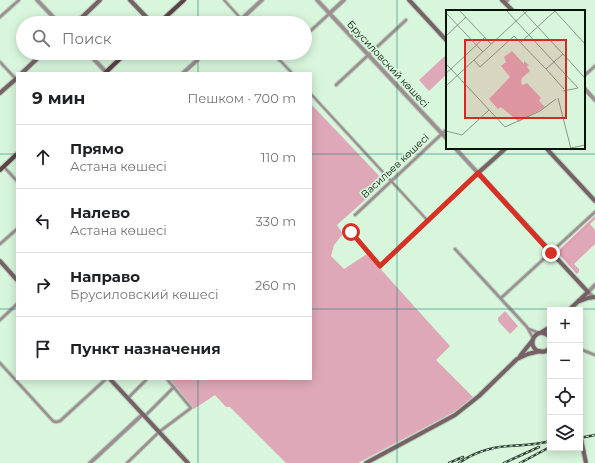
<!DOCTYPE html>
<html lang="ru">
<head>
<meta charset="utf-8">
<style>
  body { margin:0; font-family:Montserrat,sans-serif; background:#f6f6f6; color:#202124 }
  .controls { position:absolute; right:12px; bottom:12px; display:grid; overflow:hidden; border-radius:0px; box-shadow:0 2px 10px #0003 }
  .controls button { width:36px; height:36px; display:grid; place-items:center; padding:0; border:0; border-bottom:1px solid #e0e0e0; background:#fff; color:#202124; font:20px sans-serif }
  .stop { position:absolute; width:12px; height:12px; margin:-9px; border:3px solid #d93025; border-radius:50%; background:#fff }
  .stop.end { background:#d93025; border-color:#fff; box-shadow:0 1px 4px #0008 }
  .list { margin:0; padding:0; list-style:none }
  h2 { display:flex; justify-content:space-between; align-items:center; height:52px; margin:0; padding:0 16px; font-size:17px }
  h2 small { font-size:13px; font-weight:400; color:#757577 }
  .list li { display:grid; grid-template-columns:26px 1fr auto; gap:12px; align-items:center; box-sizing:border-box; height:64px; padding:0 16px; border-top:1px solid #e0e0e0 }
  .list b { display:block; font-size:15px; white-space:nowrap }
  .list p { margin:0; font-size:13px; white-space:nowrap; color:#757577 }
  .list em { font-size:13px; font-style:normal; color:#757577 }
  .icon { flex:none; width:22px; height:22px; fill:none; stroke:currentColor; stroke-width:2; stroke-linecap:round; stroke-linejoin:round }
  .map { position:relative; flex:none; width:595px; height:463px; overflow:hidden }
  .search { position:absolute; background:#fff; box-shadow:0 2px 10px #0003; left:16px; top:16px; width:296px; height:44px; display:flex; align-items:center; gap:10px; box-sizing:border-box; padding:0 14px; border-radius:22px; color:#757577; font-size:15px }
  .panel { position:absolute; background:#fff; box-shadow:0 2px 10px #0003; left:16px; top:72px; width:296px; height:308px; border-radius:0px }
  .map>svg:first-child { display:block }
  .green { fill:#dea8b8 }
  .forest { fill:#e39eb3 }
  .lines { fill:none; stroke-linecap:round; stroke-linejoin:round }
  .pedestrian-casing { stroke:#b7d2bb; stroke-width:4 }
  .minor-casing { stroke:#b7d2bb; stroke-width:4.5 }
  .tertiary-casing { stroke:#b7d2bb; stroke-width:5.5 }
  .secondary-casing { stroke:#b7d2bb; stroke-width:6 }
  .primary-casing { stroke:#b7d2bb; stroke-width:6 }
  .pedestrian { stroke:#9e8d92; stroke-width:2 }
  .minor { stroke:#9e8d92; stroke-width:2.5 }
  .tertiary { stroke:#9e8d92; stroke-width:3.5 }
  .secondary { stroke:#776167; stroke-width:4 }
  .primary { stroke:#5c4149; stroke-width:4 }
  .rail-casing { stroke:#344236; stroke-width:2.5 }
  .rail { stroke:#d8f6dc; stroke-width:1; stroke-dasharray:3; stroke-linecap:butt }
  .secondary-bridge-casing { stroke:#b7d2bb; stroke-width:6; stroke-linecap:butt }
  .secondary-bridge { stroke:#776167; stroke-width:4 }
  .route { stroke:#d93025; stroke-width:5 }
  .grid { fill:none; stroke:#0f766e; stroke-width:1; stroke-opacity:0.55 }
  .labels { text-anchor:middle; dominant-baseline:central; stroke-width:3.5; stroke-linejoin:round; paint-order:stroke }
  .street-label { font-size:10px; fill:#09140b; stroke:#d8f6dc }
  .inset-road { fill:none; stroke:#859c88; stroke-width:1 }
  .view { fill:#d62828; fill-opacity:0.15; stroke:#d62828; stroke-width:2 }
  .inset-edge { fill:none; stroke:#09140b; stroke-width:2 }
</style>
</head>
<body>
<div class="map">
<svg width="595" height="463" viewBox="0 0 595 463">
  <rect width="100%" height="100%" fill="#d8f6dc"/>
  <g class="green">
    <polygon points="447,54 447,74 429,91 419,80"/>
    <polygon points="311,104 385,182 337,225 343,234 334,245 331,256 344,269 367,254 450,346 436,360 473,397 456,411 358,463 286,463 230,407 226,407 215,395 194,409 170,379 311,379"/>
    <polygon points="591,225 595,230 595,244 574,264 579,269 579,272 571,264 573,263 563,252"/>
    <polygon points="505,311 518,326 510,334 498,321 498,318"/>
  </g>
  <polygon class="forest" points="595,216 595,219 590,224 591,225 563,252 573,263 571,264 579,272 577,274 557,252"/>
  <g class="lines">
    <defs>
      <g id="pedestrian">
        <polyline points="224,0 245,23"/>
        <polyline points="273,53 292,73"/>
        <polyline points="311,94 428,221"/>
      </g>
      <g id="minor">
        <polyline points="505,3 508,0"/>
        <polyline points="0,17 19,0"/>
        <polyline points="305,36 330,13"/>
        <polyline points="279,60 287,53"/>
        <polyline points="0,62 16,79"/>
        <polyline points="584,76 595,66"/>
        <polyline points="336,85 406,20"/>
        <polyline points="4,167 17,181"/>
        <polyline points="355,215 447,129"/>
        <polyline points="351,232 380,266 478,173"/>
        <polyline points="0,244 17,229"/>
        <polyline points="455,249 527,327 533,338"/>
        <polyline points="501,298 595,212"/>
        <polyline points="0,320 17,304"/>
        <polyline points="529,329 539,333"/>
        <polyline points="580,349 595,355"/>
        <polyline points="0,363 53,421 56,422 60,421 106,379"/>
        <polyline points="128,398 147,379"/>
        <polyline points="145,416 174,387"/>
        <polyline points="127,463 159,432 191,408 167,379"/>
      </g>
      <g id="tertiary">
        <polyline points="37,0 59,23"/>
        <polyline points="317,0 447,139"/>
        <polyline points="330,13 344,0"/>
        <polyline points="237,23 262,0"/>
        <polyline points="88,53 106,72"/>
        <polyline points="183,73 205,53"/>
        <polyline points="584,88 595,100"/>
        <polyline points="455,148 478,173"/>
        <polyline points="593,297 588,292 595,285"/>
        <polyline points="90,463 143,414"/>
      </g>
      <g id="secondary">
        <polyline points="130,0 152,23"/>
        <polyline points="409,0 447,41"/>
        <polyline points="502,0 513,11"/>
        <polyline points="76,23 100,0"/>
        <polyline points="22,73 43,53"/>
        <polyline points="0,93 17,78"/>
        <polyline points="506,148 478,173 588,292"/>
        <polyline points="546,148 595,201"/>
        <polyline points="0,261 17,280"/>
        <polyline points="580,301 588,298 595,297"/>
        <polyline points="569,310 588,292"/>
        <polyline points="542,332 550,327"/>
        <path d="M550 337C537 324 525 345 538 351 543 353 547 351 550 348"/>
        <polyline points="520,356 532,341"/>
        <polyline points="110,379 188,463"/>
        <polyline points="366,463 455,415 479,396 517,359 528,354 540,351"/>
      </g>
      <g id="primary">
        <polyline points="159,23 184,0"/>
        <polyline points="105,73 126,53"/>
        <polyline points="0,170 17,154"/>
      </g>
    </defs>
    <use href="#pedestrian" class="pedestrian-casing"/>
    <use href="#minor" class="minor-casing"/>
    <use href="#tertiary" class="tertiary-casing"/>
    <use href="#secondary" class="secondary-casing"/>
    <use href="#primary" class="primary-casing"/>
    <use href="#pedestrian" class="pedestrian"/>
    <use href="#minor" class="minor"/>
    <use href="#tertiary" class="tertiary"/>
    <use href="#secondary" class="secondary"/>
    <use href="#primary" class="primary"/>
    <defs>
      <g id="rail">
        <polyline points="580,438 595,435"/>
        <polyline points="449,463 463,457"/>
        <path d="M459 463C473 453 492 447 509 446 523 445 536 445 550 441"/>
        <polyline points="504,463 539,447"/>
        <polyline points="520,463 550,447"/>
      </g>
    </defs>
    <use href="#rail" class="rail-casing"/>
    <use href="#rail" class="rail"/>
    <defs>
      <polyline id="secondary-bridge" points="580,434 586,463"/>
    </defs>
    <use href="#secondary-bridge" class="secondary-bridge-casing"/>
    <use href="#secondary-bridge" class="secondary-bridge"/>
  </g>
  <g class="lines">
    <polyline class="route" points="351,232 380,266 478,173 551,253"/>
  </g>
  <path class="grid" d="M198 0V23M397 0V463M198 53V73M0 154H17M311 154H595M0 309H17M311 309H595M198 379V463"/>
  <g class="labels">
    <g class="street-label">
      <text transform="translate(388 64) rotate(47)">Брусиловский көшесі</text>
      <text transform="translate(395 166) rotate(-43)">Васильев көшесі</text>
    </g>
  </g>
  <g transform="translate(446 10)">
    <rect width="139" height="139" fill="#d8f6dc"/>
    <path d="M66 41 78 54V51L83 55 81 57 84 61 76 68 75 73 77 75 81 73 95 88 93 91 99 97 73 112 55 97 52 99 43 89 64 67 55 56 60 52 58 47Z" fill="#dea8b8"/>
    <path class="inset-road" d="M13 0 45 34M60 0 70 11M76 0 117 44 100 59 118 79M108 0 139 34M0 3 37 42M70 11 132 78 117 81M0 26 20 7M39 27 5 59 59 117 94 101 110 89M75 32 110 0M117 44 139 68M28 50 34 57 68 26 100 59M0 54 5 59 0 63M0 76 82 0M112 88 125 139M0 121 16 125 43 100M125 138 139 135"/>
    <path class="view" d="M19 30H120V108H19Z"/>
    <rect width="139" height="139" class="inset-edge"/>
  </g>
</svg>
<div class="controls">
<button>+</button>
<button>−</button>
<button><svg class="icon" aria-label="locate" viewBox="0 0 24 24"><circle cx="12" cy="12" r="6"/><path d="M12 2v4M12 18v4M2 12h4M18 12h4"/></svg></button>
<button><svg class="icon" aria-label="layers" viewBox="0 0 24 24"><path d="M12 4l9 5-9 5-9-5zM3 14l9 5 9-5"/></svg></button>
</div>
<div class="stop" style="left:351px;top:232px"></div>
<div class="stop end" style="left:551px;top:253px"></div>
<div class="search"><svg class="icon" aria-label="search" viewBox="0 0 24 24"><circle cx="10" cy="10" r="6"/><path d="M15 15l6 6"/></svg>Поиск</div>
<section class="panel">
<h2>9 мин<small>Пешком · 700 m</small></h2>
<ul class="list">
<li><svg class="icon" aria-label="ahead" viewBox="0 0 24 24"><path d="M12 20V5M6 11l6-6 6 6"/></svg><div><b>Прямо</b><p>Астана көшесі</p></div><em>110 m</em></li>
<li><svg class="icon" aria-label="left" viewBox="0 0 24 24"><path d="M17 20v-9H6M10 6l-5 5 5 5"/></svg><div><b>Налево</b><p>Астана көшесі</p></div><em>330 m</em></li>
<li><svg class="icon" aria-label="right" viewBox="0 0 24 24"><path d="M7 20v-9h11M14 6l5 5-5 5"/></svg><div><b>Направо</b><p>Брусиловский көшесі</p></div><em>260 m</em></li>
<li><svg class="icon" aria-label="arrive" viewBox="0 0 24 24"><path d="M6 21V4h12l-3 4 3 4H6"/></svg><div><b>Пункт назначения</b></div></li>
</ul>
</section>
</div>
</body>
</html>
